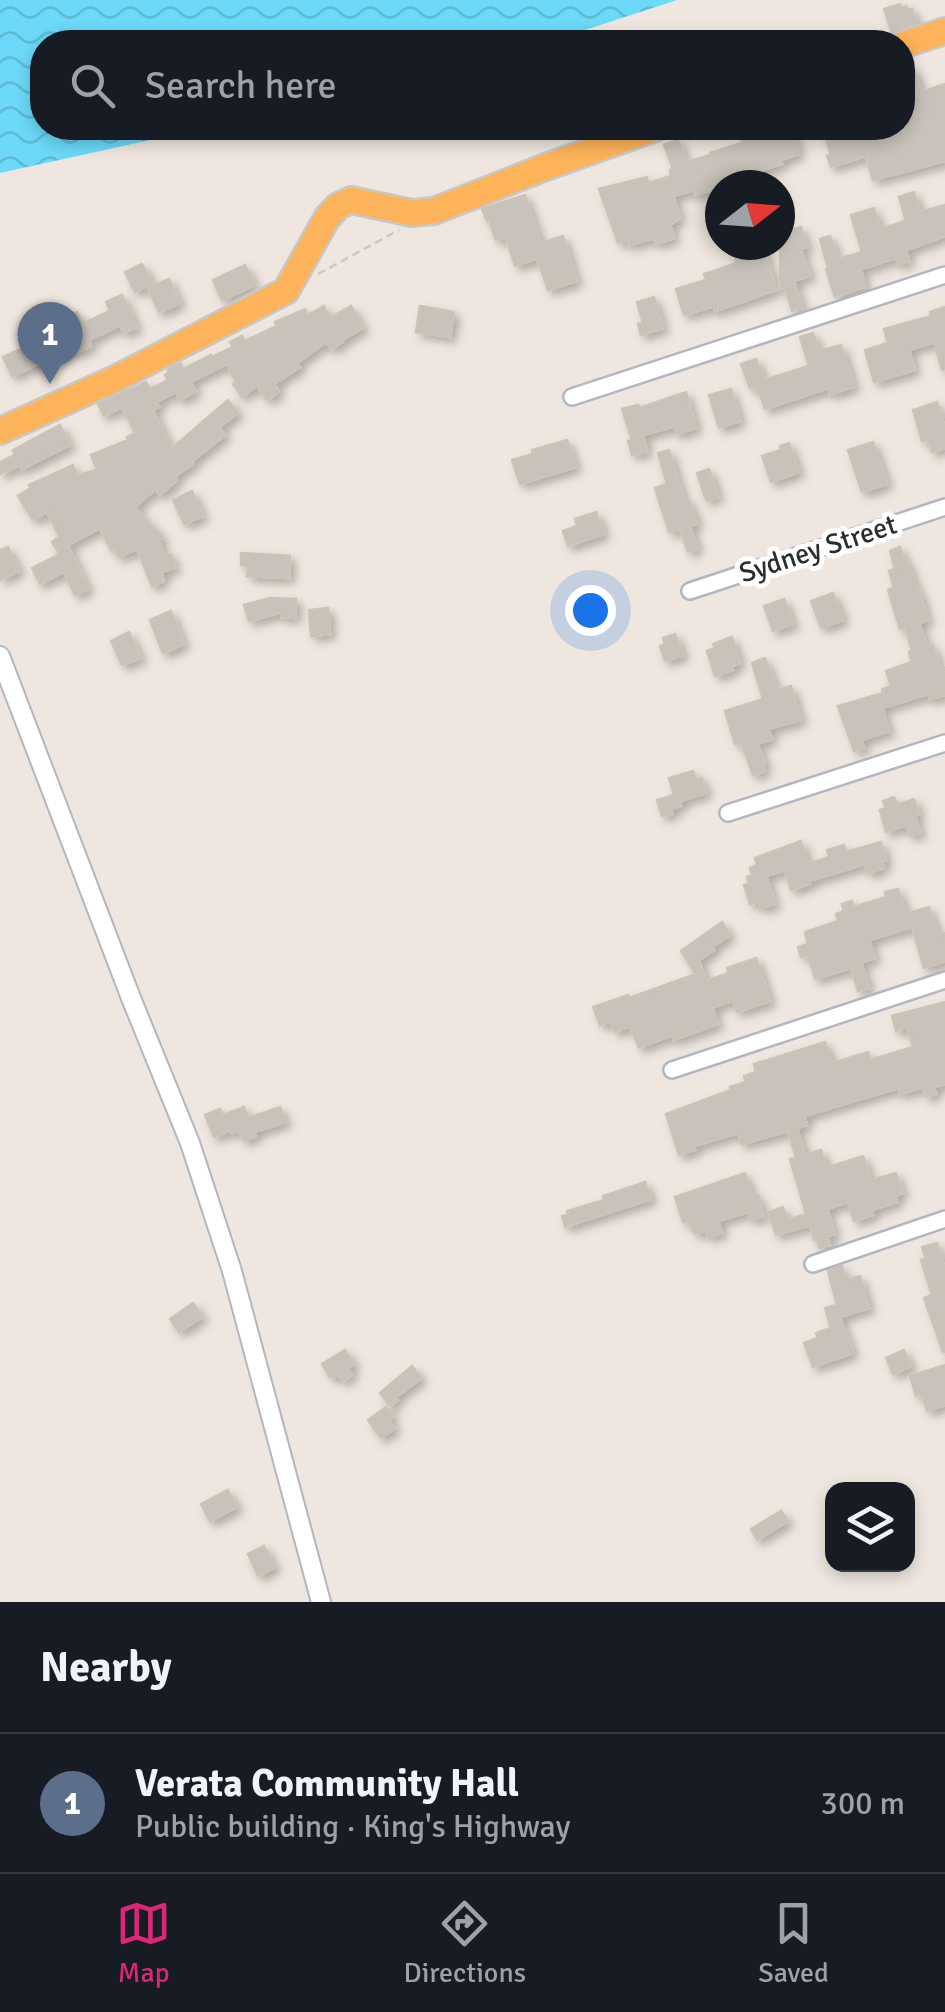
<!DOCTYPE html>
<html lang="en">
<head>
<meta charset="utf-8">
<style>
  body { margin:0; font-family:Signika,sans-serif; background:#242831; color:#f1f3f6 }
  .controls { position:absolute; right:30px; bottom:30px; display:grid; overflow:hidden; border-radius:20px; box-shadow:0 5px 15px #0003 }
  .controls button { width:90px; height:90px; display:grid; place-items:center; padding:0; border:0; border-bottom:2px solid #363941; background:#171b24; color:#f1f3f6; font:50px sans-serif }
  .compass { position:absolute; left:705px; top:170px; width:90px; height:90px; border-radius:50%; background:#171b24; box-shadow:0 5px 15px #0003; rotate:73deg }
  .you { position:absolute; left:590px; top:610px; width:35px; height:35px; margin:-25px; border:8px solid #fff; border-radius:50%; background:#1a73e8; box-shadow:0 0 0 15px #1a73e833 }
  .badge { display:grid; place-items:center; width:65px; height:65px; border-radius:50%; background:#db2777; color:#fff; font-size:32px; font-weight:700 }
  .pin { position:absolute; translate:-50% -82px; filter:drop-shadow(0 2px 5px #0008) }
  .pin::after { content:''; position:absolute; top:52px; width:35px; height:30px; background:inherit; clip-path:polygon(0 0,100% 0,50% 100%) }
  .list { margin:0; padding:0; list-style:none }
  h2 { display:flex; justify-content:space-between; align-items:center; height:130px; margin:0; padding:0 40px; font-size:42px }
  h2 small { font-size:32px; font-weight:400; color:#9ea1a6 }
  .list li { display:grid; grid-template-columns:65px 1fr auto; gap:30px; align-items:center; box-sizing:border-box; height:140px; padding:0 40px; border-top:2px solid #363941 }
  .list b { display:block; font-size:38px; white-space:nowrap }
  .list p { margin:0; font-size:32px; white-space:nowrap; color:#9ea1a6 }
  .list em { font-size:32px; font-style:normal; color:#9ea1a6 }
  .icon { flex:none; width:55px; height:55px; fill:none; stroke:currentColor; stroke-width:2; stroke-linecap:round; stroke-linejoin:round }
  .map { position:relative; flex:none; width:945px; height:1602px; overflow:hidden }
  .search { position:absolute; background:#171b24; box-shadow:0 5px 15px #0003; left:30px; right:30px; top:30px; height:110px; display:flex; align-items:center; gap:25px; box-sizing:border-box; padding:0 35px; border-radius:40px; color:#9ea1a6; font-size:38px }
  .sheet { height:270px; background:#171b24 }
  nav { display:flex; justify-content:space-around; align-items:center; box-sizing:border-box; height:140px; border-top:2px solid #363941; background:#171b24; font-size:28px; color:#9ea1a6 }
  nav a { display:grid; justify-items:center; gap:5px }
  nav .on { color:#db2777 }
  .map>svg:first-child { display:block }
  .water { fill:url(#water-waves) }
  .building { fill:#c8c2ba; stroke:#cbc3b8; stroke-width:2.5; filter:url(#shadow) }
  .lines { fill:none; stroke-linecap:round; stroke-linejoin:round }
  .minor-casing { stroke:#b3b6c1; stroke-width:20 }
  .tertiary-casing { stroke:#b3b6c1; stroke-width:22 }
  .trunk-casing { stroke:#c8c8c8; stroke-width:30 }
  .path { stroke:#c8c8c8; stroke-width:2.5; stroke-dasharray:8 5; stroke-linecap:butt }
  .minor { stroke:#fff; stroke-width:15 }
  .tertiary { stroke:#fff; stroke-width:18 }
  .trunk { stroke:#fdb359; stroke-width:25 }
  .labels { text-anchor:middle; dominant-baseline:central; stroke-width:10; stroke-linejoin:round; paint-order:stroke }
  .street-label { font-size:28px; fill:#2d2d2d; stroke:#fff }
</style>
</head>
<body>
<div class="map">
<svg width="945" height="1602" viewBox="0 0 945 1602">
  <defs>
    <pattern id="water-waves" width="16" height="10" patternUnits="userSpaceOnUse" patternTransform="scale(2.5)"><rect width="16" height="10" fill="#6bd9f7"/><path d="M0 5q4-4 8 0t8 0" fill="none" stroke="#5dbbd4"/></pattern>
    <filter id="shadow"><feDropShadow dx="5" dy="5" stdDeviation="5" flood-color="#0004"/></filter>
  </defs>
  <rect width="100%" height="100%" fill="#efe7df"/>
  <polygon class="water" points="0,0 677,0 548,42 42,42 42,128 205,128 0,173"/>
  <g class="building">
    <polygon points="900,4 901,8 906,6 907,10 912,9 916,23 892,33 884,9"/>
    <polygon points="914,69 921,92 945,84 945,161 873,180 866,156 831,167 827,156 831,155 823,128 902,128 902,73"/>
    <polygon points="772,131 774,138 793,132 799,154 781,160 782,164 746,175 749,185 720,185 720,188 695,195 694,190 673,196 680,218 670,225 674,238 656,244 654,238 629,245 628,240 618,243 599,189 647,177 648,183 671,176 670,170 673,169 664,145 678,140 686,162 710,155 710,153 742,143 741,140"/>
    <polygon points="914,192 920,212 945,205 945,236 906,250 909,261 898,264 896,258 861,269 865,287 835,297 826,269 828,268 820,239 830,236 838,259 862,252 851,215 874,208 880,229 906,221 899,197"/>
    <polygon points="525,195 541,243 563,236 577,281 548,290 537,258 515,266 506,237 496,240 489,220 487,221 482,209"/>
    <polygon points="801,227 807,247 801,249 810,276 794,281 802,308 792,311 785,287 780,288 780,233"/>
    <polygon points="731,245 762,245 776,290 715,311 714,306 684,315 676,289 706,280 704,274 737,263"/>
    <polygon points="142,264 152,283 135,292 125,272"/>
    <polygon points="245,265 255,285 222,300 213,280"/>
    <polygon points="169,279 180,303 159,312 148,288"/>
    <polygon points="122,295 137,327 124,333 120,325 89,340 91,346 75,353 73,348 12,376 3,357 35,343 32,336 62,322 61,319 77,312 82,324 110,311 106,302"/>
    <polygon points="654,297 663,328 641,335 638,324 643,323 637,302"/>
    <polygon points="324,306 330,318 351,306 363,328 342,340 343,341 332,349 326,342 297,363 300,367 274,384 279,392 267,400 257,385 242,397 233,384 236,382 227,364 190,382 196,391 180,400 176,392 156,402 159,407 153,410 171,449 228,400 238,413 219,427 225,435 191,462 193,464 174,477 177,480 160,495 155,489 135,507 139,512 134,516 140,514 163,537 159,540 164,556 171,554 175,568 161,572 164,581 152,586 137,549 119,557 115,548 111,550 100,528 68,545 88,589 75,595 64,572 40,584 32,568 60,554 52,542 60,537 47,512 33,520 18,496 31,488 29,485 73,465 77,475 97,470 91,455 128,440 127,437 135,433 122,407 104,416 98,404 146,382 150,389 168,380 165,375 169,372 168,370 181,363 183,369 211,355 212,357 233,347 230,342 242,336 245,341 277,326 275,322 305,309 308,315"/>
    <polygon points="420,306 454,312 450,337 416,332"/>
    <polygon points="945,307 945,369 942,370 934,342 909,350 915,370 874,382 865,350 888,343 884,329 931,316 930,312"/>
    <polygon points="813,333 819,351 841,345 854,387 830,394 829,388 765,409 757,386 750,388 741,364 756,359 764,380 809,366 800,337"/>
    <polygon points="731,389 740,421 719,428 709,395"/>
    <polygon points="686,392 696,428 677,434 675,426 643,435 647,451 632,455 628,441 632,440 622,409 638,405 639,408"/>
    <polygon points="937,402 945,429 945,448 932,452 928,439 922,441 913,410"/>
    <polygon points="60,425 70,445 22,469 20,465 0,474 0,462 15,455 13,450"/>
    <polygon points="567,440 576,467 520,484 512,460 533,454 532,450"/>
    <polygon points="873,442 887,484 862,492 848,450"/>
    <polygon points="789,443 799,472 771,482 762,456 781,450 780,446"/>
    <polygon points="669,450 684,501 689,500 697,524 690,526 697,549 688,552 680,529 669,532 655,488 667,484 658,453"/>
    <polygon points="709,469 718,497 706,500 697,473"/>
    <polygon points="192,491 203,516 184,524 173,500"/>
    <polygon points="596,512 604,534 568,546 563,531 577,526 575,519"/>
    <polygon points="8,547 19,571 0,580 0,550"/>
    <polygon points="900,547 905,562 907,561 916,588 918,588 928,620 919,623 927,647 933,645 940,669 945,667 945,695 930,699 928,694 882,708 889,731 861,740 864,748 854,751 838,706 883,693 882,689 891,686 886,671 912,662 909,652 912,651 905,627 900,629 888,590 894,588 889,571 895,569 890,551"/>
    <polygon points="241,553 290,556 289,578 247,576 248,566 241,565"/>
    <polygon points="833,593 843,620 821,628 811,601"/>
    <polygon points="270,598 296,599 295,618 282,617 283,612 249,621 244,605"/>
    <polygon points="784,599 793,624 773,631 764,606"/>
    <polygon points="328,608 330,634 311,636 309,610"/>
    <polygon points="171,611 184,644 163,653 150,620"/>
    <polygon points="129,632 141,658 122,665 111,641"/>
    <polygon points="675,634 683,655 665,661 660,646 665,644 663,638"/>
    <polygon points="732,637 740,663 732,666 733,670 715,676 707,651 715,648 713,644"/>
    <polygon points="765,658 777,690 791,686 801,720 768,729 772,739 757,744 765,763 763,765 765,771 753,775 741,742 735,744 725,711 763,699 752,663"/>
    <polygon points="693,771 696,780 702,778 706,793 680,801 681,806 671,809 672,814 662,816 657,800 674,795 669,778"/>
    <polygon points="894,797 897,805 914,799 919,814 915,815 920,833 910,836 907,825 886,832 880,810 886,808 883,801"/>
    <polygon points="801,841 808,864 829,857 827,850 844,845 846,852 881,842 886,860 882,861 884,868 868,873 865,864 809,881 810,884 791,890 785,870 766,876 775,904 761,908 759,902 750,904 744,885 749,884 747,877 752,875 750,868 757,865 755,858"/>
    <polygon points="898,889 906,914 929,907 938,935 945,933 945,961 924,968 912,927 869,940 875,958 862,962 862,966 869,988 858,991 851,968 815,979 808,954 801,957 798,947 808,944 805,932 838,921 836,914 844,911 842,904 852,901 854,907 886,897 885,892"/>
    <polygon points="722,922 730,935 712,947 714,950 699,960 706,981 729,973 727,968 756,958 770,1001 737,1012 733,1000 712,1008 718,1024 674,1040 672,1035 639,1048 630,1026 615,1032 610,1021 600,1025 593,1007 628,995 629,998 696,974 681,951"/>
    <polygon points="945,1002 945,1084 934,1087 936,1094 926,1097 923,1087 900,1094 898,1088 804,1116 807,1125 797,1128 805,1155 821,1150 826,1168 863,1156 871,1180 896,1173 903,1193 895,1196 897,1202 872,1210 873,1215 854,1221 848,1202 827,1209 835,1234 827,1236 830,1245 820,1248 817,1239 814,1240 810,1225 776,1235 769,1212 783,1207 787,1220 806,1214 790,1159 796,1158 788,1131 742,1144 738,1133 694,1146 695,1150 679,1155 666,1114 731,1090 730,1087 746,1082 744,1076 756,1072 754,1064 825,1042 832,1063 868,1052 870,1060 913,1047 907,1027 896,1031 892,1016"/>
    <polygon points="244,1107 248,1118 280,1107 286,1122 254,1132 256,1136 244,1141 239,1130 232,1133 231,1130 214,1137 205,1115 220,1109 223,1115"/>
    <polygon points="745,1173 752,1196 758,1195 764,1216 751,1220 748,1212 718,1221 722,1233 708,1237 706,1230 694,1234 690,1220 683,1222 675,1197"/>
    <polygon points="645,1182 651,1199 565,1227 562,1216 568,1215 567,1211 604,1200 603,1196"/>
    <polygon points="937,1243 945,1269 945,1352 943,1352 924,1298 932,1295 921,1260 926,1259 922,1247"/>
    <polygon points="842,1266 846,1280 860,1276 869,1308 840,1317 853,1353 813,1367 804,1343 818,1338 816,1333 831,1328 825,1308 837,1305 828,1271"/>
    <polygon points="193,1303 202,1317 179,1332 170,1319"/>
    <polygon points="345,1350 354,1364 348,1368 352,1375 343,1381 339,1375 330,1377 322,1364"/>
    <polygon points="904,1350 911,1366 893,1374 886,1358"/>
    <polygon points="945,1365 945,1405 927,1411 922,1394 916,1396 910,1376"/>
    <polygon points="412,1366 421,1378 396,1397 398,1400 390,1406 380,1393"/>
    <polygon points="386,1407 393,1417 388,1420 395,1428 381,1438 368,1420"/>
    <polygon points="228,1490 237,1507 210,1521 201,1504"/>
    <polygon points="781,1511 788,1521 757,1540 751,1529"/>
    <polygon points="264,1546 275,1567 258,1576 248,1554"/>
  </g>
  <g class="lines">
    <defs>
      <g id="minor">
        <polyline points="572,397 945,275"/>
        <polyline points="690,591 945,507"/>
        <polyline points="728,813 945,743"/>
        <polyline points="672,1070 945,980"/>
        <polyline points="813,1264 945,1219"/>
      </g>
      <polyline id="tertiary" points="0,656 131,998 190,1143 232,1271 321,1602"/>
      <g id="trunk">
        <polyline points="902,45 945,31"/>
        <polyline points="0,431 113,380 286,291 327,218 338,206 351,200 412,213 434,211 543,168 655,128"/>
      </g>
    </defs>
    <use href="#minor" class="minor-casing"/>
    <use href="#tertiary" class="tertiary-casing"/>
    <use href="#trunk" class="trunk-casing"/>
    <polyline class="path" points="318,274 399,230"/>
    <use href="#minor" class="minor"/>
    <use href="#tertiary" class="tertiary"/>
    <use href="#trunk" class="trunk"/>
  </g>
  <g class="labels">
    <g class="street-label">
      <text transform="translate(818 549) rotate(-18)">Sydney Street</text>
    </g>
  </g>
</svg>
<div class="controls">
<button><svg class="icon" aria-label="layers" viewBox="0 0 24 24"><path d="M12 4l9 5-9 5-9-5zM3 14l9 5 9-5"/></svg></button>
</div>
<svg class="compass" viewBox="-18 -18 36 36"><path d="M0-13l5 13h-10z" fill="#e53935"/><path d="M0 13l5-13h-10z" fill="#9ea1a6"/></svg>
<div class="you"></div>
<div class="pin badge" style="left:50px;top:384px;background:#5c6f8a">1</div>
<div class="search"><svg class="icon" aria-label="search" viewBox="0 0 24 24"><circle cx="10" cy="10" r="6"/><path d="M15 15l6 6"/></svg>Search here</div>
</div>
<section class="sheet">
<h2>Nearby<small></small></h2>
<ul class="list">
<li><span class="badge" style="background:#5c6f8a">1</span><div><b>Verata Community Hall</b><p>Public building · King's Highway</p></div><em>300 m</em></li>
</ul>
</section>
<nav>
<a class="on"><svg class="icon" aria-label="map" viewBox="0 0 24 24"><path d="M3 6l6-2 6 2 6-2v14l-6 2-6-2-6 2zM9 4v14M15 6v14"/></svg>Map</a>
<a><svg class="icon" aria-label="directions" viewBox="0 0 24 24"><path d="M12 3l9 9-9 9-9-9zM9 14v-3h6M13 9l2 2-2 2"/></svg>Directions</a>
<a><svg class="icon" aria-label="saved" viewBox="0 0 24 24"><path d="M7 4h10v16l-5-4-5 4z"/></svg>Saved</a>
</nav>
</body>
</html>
